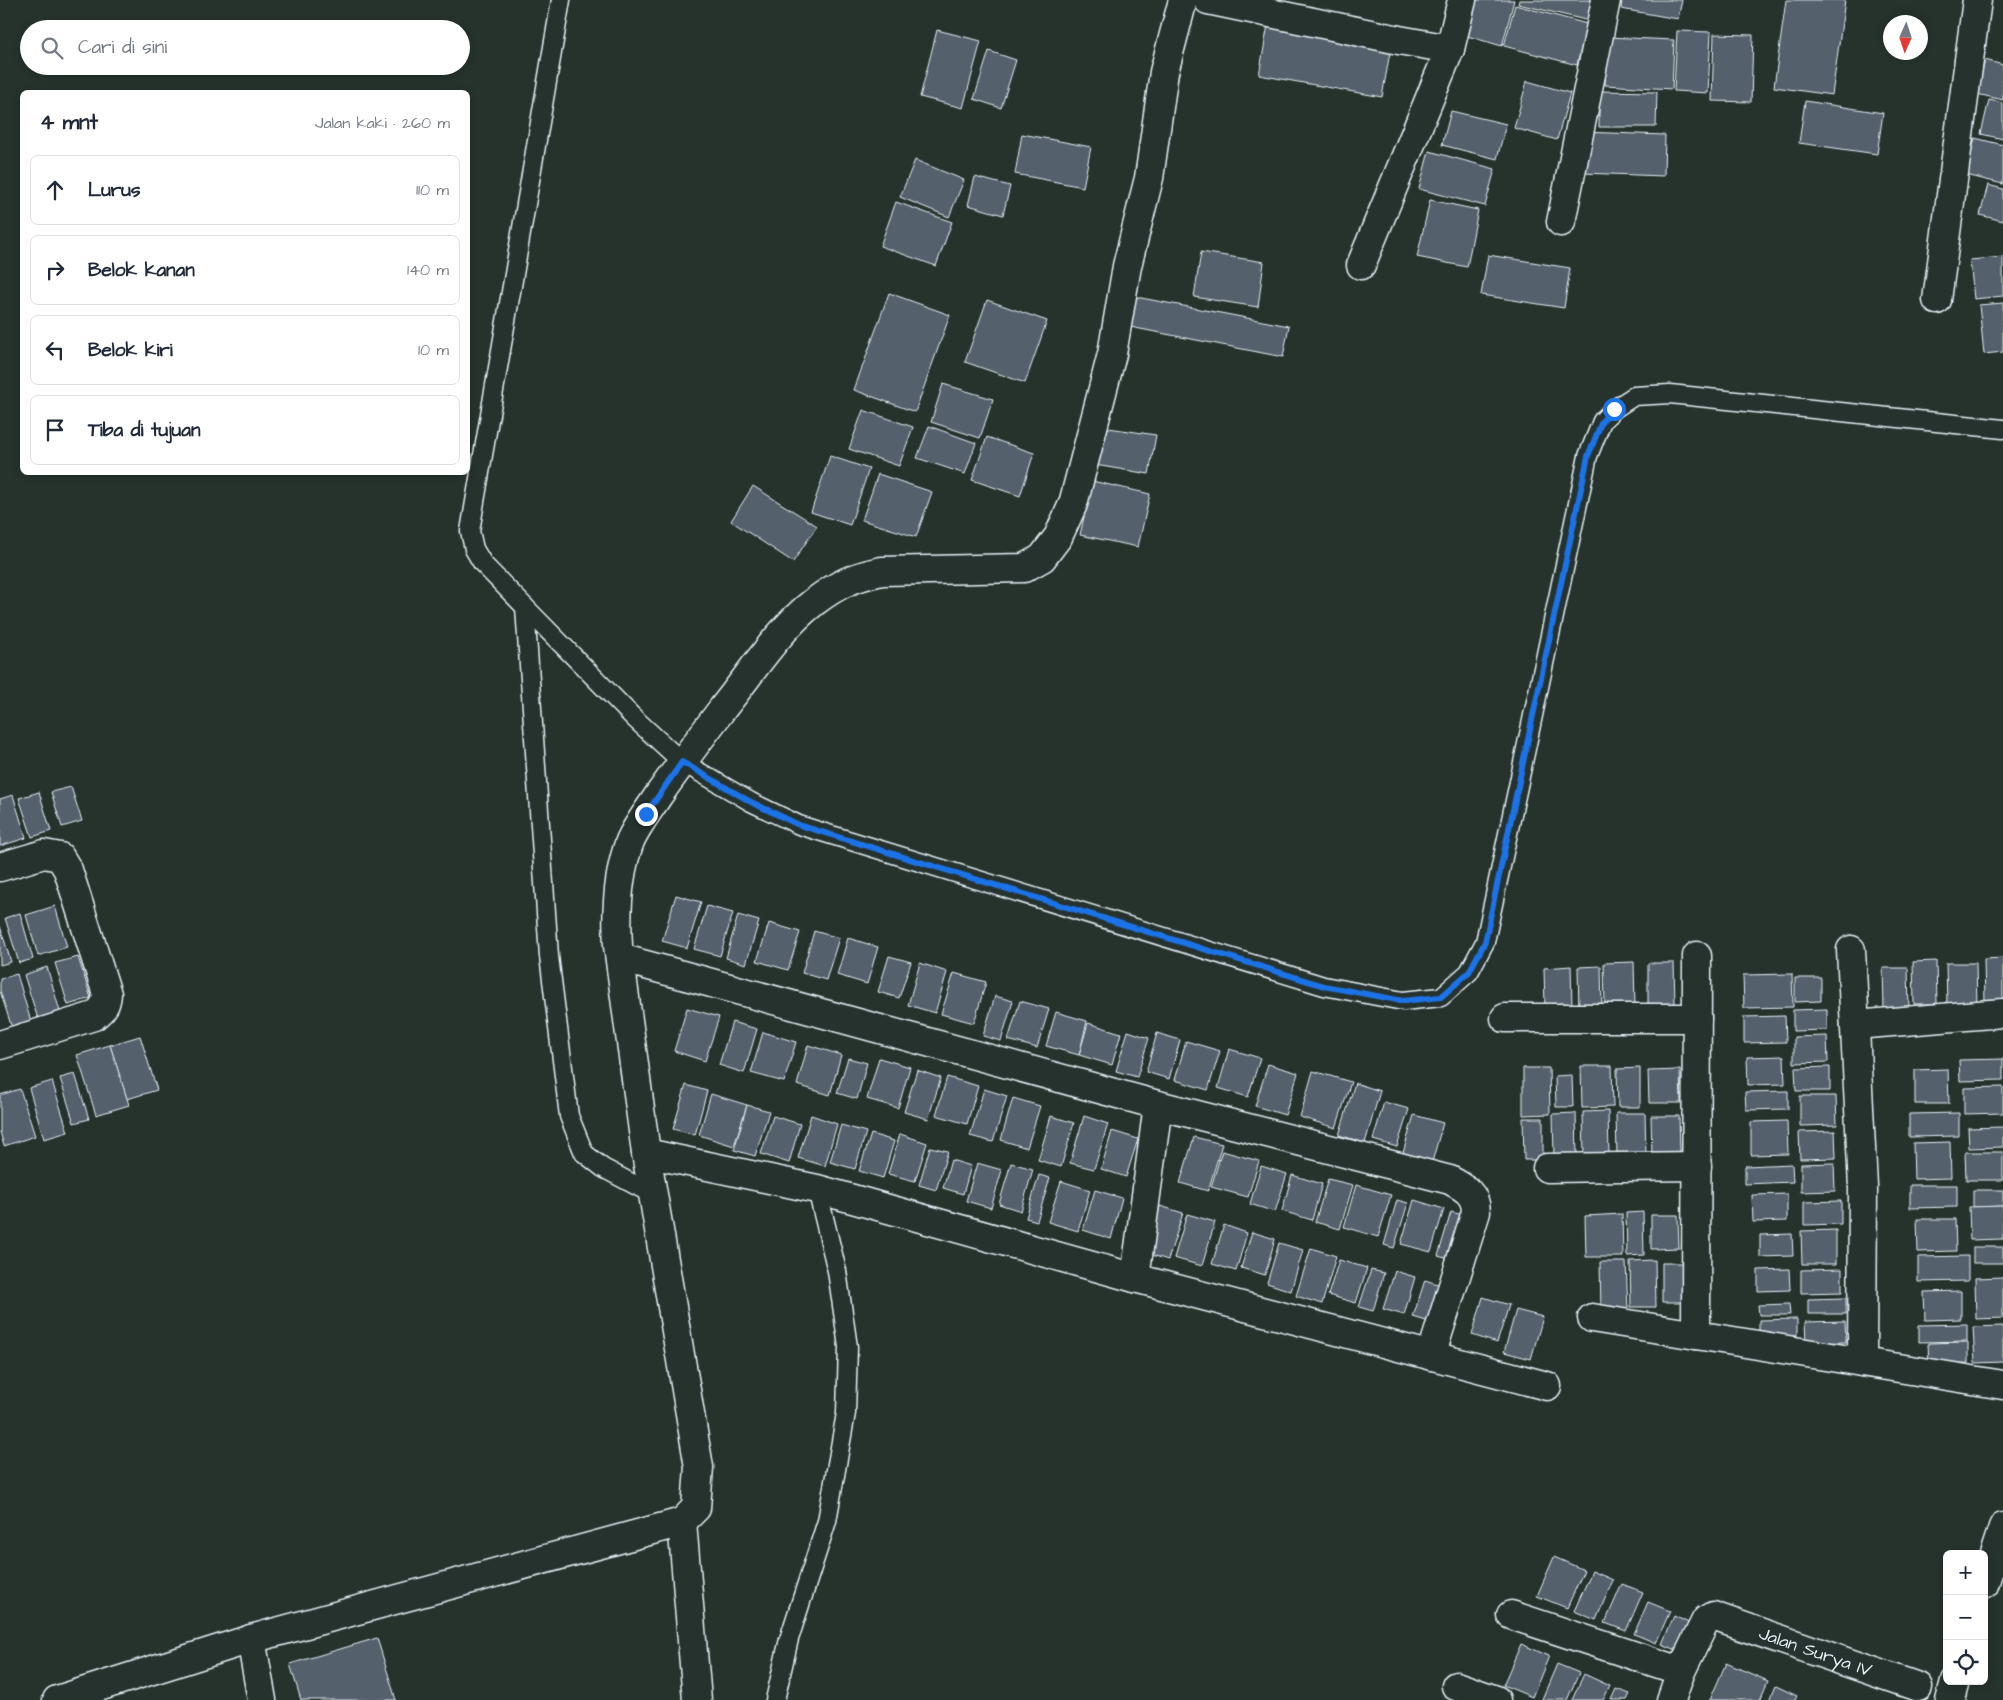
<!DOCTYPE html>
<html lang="id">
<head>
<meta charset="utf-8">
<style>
  body { margin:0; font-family:"Architects Daughter",sans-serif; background:#f2f2f3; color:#1f2937 }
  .controls { position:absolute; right:15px; bottom:15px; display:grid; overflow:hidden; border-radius:8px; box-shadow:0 2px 8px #0003 }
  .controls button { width:45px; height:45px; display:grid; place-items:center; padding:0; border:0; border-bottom:1px solid #e0e1e3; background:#fff; color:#1f2937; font:25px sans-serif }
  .compass { position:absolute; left:1883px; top:15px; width:45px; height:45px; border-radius:50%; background:#fff; box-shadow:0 2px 8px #0003; rotate:183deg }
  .stop { position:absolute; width:15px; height:15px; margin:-11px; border:4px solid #1a73e8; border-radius:50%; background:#fff }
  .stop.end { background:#1a73e8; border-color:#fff; box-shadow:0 1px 5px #0008 }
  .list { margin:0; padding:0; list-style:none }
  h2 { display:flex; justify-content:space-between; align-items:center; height:65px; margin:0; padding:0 20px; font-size:21px }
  h2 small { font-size:16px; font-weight:400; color:#747a83 }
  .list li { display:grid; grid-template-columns:32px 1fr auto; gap:15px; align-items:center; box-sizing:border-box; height:70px; margin:0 10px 10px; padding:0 10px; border:1px solid #e0e1e3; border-radius:8px }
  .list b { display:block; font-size:19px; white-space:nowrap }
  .list em { font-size:16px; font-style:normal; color:#747a83 }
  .icon { flex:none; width:28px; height:28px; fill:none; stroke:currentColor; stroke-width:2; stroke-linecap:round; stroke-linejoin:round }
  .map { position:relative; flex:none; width:2003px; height:1700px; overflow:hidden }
  .search { position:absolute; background:#fff; box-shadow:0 2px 8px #0003; left:20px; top:20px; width:450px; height:55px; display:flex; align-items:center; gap:12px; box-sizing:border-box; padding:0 18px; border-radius:28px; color:#747a83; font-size:19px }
  .panel { position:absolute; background:#fff; box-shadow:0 2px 8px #0003; left:20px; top:90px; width:450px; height:385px; border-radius:8px }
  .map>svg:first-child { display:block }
  .building { fill:#55606d; stroke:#e8f1f8 }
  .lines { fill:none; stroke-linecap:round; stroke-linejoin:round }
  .service-casing { stroke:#e8f1f8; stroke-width:21 }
  .minor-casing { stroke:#e8f1f8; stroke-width:31 }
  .tertiary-casing { stroke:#e8f1f8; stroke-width:31 }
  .service { stroke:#26332d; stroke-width:18 }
  .minor { stroke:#26332d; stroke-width:28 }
  .tertiary { stroke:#26332d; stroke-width:28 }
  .route { stroke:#1a73e8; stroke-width:6 }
  .labels { text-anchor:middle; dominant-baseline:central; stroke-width:4; stroke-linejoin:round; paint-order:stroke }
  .street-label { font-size:18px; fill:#e8f1f8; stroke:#26332d }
</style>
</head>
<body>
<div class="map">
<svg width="2003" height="1700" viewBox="0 0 2003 1700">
  <rect width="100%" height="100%" fill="#26332d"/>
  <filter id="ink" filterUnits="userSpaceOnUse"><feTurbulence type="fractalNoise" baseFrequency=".02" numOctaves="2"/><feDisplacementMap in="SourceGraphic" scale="10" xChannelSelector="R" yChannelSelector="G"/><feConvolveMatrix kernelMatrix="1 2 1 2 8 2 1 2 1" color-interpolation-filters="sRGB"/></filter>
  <g filter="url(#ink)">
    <g class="building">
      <polygon points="1469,0 1514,0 1502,46 1460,34"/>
      <polygon points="1519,0 1599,0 1594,22 1518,4"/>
      <polygon points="1622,0 1682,0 1678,19 1621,9"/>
      <polygon points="1786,0 1845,0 1832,95 1774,87"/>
      <polygon points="1515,5 1587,24 1577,65 1504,46"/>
      <polygon points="1269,19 1392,41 1382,97 1259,75"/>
      <polygon points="937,30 981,41 963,108 920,97"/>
      <polygon points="1677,31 1711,32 1708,93 1674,91"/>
      <polygon points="1714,34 1753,35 1751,102 1712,101"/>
      <polygon points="1607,37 1674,40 1672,89 1605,85"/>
      <polygon points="989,51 1016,60 1001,108 974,99"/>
      <polygon points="1985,60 2003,65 2003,100 1977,94"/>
      <polygon points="1527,81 1570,93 1557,140 1514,128"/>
      <polygon points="1599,91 1657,92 1656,127 1599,127"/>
      <polygon points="1989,100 2003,103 2003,139 1981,134"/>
      <polygon points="1805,101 1883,113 1877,154 1799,143"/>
      <polygon points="1451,111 1506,124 1497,159 1442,145"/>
      <polygon points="1582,132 1665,135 1664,176 1581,173"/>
      <polygon points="1022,134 1091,147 1083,187 1015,174"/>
      <polygon points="1975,138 2003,145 2003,184 1966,175"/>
      <polygon points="1429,151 1495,169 1485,206 1419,189"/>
      <polygon points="915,160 964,180 949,217 900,197"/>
      <polygon points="975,177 1010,186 1003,215 968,205"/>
      <polygon points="1988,185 2003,189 2003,221 1980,215"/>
      <polygon points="1430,200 1478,210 1467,267 1417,257"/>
      <polygon points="896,202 952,222 936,266 880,246"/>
      <polygon points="1201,252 1264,262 1258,307 1194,297"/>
      <polygon points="1488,255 1570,268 1564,308 1481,295"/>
      <polygon points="2003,257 2003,296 1974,299 1970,260"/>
      <polygon points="889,293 950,315 915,412 854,390"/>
      <polygon points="1136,297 1289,326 1283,357 1130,327"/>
      <polygon points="987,300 1047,321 1025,383 965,362"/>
      <polygon points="2003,303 2003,352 1984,354 1979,305"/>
      <polygon points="943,384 993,399 980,438 931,422"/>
      <polygon points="863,410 913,427 899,466 849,449"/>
      <polygon points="929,426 976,443 965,474 917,458"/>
      <polygon points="1095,426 1156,435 1149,474 1089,464"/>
      <polygon points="987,437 1034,453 1020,496 972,480"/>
      <polygon points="830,456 869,469 850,525 811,512"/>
      <polygon points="878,474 932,492 916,537 862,520"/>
      <polygon points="1092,481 1150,494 1138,547 1080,535"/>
      <polygon points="753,486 817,526 793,562 731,521"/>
      <polygon points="71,787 82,821 62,827 51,792"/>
      <polygon points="39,792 51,831 32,837 19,798"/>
      <polygon points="13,795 26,838 0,846 0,799"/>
      <polygon points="676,895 701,902 687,948 662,941"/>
      <polygon points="55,906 67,947 38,956 26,915"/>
      <polygon points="707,906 733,913 720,956 694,949"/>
      <polygon points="20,913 33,959 19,963 5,918"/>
      <polygon points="738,915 759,921 746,964 726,958"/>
      <polygon points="769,923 800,932 788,970 757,961"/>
      <polygon points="0,926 11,962 0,965"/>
      <polygon points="814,931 839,938 826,980 802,973"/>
      <polygon points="848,938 878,947 867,984 837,975"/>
      <polygon points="889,956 911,962 899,998 878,992"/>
      <polygon points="78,957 91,998 68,1005 55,963"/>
      <polygon points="2003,958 2003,1001 1985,1002 1984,959"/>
      <polygon points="1936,961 1937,1004 1914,1004 1913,962"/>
      <polygon points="1634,962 1635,1006 1605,1007 1604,963"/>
      <polygon points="920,963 947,972 935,1013 908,1005"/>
      <polygon points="1648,963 1674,963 1675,1004 1648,1005"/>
      <polygon points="1946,963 1976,963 1977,1005 1947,1005"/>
      <polygon points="1571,966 1572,1008 1545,1009 1544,968"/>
      <polygon points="1601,966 1602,1011 1579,1012 1578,967"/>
      <polygon points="47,967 61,1015 39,1022 24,975"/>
      <polygon points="1883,968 1908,968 1909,1010 1884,1011"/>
      <polygon points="954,973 986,982 974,1023 941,1014"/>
      <polygon points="17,974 31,1022 12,1028 0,991 0,979"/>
      <polygon points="1792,974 1793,1007 1744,1008 1743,975"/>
      <polygon points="1795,978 1821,978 1821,1001 1795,1002"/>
      <polygon points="995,996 1013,1001 1001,1041 983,1036"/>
      <polygon points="1020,1001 1049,1009 1037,1048 1008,1040"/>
      <polygon points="687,1008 719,1017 705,1061 674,1051"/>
      <polygon points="1827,1009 1827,1030 1793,1031 1793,1010"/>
      <polygon points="1056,1012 1087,1021 1079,1055 1046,1046"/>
      <polygon points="1785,1016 1786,1042 1744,1043 1744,1017"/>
      <polygon points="732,1022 757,1029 744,1073 719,1065"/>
      <polygon points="1088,1023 1121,1033 1112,1065 1079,1055"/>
      <polygon points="1128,1031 1149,1038 1137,1077 1116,1071"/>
      <polygon points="763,1032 796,1042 784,1082 751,1073"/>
      <polygon points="1157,1033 1180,1040 1169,1079 1146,1072"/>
      <polygon points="140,1036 157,1090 127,1099 110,1045"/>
      <polygon points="1827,1036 1828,1062 1794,1063 1794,1037"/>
      <polygon points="1186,1041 1220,1051 1208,1090 1175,1080"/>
      <polygon points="110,1045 129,1105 96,1115 77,1055"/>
      <polygon points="808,1045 841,1055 830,1095 797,1085"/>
      <polygon points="1229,1049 1260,1058 1248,1097 1218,1088"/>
      <polygon points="1784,1056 1785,1084 1748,1085 1747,1057"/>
      <polygon points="848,1058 867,1063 857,1099 837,1093"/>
      <polygon points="879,1058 910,1067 898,1108 867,1099"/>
      <polygon points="2003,1059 2003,1080 1960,1081 1959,1060"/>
      <polygon points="1268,1064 1298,1073 1285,1115 1255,1106"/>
      <polygon points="1581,1066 1612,1066 1613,1107 1582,1108"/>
      <polygon points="1830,1067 1830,1091 1796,1091 1795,1068"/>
      <polygon points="1523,1068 1549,1068 1550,1114 1523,1115"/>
      <polygon points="1640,1068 1640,1107 1618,1107 1617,1069"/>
      <polygon points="1948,1069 1949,1104 1915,1104 1915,1070"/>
      <polygon points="917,1070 941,1078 928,1119 904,1112"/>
      <polygon points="1680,1070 1681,1103 1649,1103 1648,1071"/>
      <polygon points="1313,1071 1351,1082 1336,1128 1300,1117"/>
      <polygon points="75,1074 89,1119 74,1123 60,1078"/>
      <polygon points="1572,1075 1573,1107 1556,1107 1555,1076"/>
      <polygon points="947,1077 978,1086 967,1124 936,1115"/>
      <polygon points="52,1081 68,1132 44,1139 29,1088"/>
      <polygon points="1355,1083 1380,1091 1365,1143 1339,1135"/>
      <polygon points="686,1085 707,1091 695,1135 673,1129"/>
      <polygon points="2003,1087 2003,1113 1964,1114 1964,1088"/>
      <polygon points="20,1089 35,1136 4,1146 0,1132 0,1095"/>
      <polygon points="984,1089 1007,1096 993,1142 970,1136"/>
      <polygon points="1788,1091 1788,1109 1746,1110 1745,1092"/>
      <polygon points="711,1094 747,1105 734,1146 699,1135"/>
      <polygon points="1800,1096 1836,1096 1837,1125 1800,1126"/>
      <polygon points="1013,1098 1040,1106 1027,1148 1001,1140"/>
      <polygon points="1384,1102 1409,1109 1397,1147 1373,1140"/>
      <polygon points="747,1105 769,1111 755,1156 734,1150"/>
      <polygon points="1608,1111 1609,1157 1584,1158 1583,1112"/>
      <polygon points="1576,1113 1577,1157 1554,1157 1553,1114"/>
      <polygon points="1616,1113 1645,1113 1646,1157 1617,1157"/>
      <polygon points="1959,1113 1959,1136 1909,1137 1909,1114"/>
      <polygon points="811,1115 837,1124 825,1166 798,1158"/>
      <polygon points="1414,1115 1443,1123 1432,1162 1403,1153"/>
      <polygon points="773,1116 800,1124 789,1163 761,1154"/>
      <polygon points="1051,1116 1074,1123 1061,1167 1038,1160"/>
      <polygon points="1084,1116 1108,1124 1094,1169 1070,1163"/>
      <polygon points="1651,1116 1679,1116 1680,1155 1652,1156"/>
      <polygon points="1523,1118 1543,1118 1543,1160 1524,1160"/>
      <polygon points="1787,1121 1788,1154 1751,1155 1751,1122"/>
      <polygon points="841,1125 866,1132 855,1169 830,1162"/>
      <polygon points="2003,1127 2003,1147 1969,1148 1968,1128"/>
      <polygon points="1112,1131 1138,1139 1126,1177 1101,1169"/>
      <polygon points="1835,1131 1836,1158 1800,1159 1799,1132"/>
      <polygon points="871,1134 894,1141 883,1178 859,1171"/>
      <polygon points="900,1134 927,1143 915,1181 888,1174"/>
      <polygon points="1194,1137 1222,1144 1208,1191 1180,1183"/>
      <polygon points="1950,1142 1951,1178 1914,1179 1913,1143"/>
      <polygon points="930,1147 948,1151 936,1190 919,1185"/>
      <polygon points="1222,1151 1259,1161 1248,1197 1211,1187"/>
      <polygon points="1965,1152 2003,1152 2003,1180 1966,1180"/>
      <polygon points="951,1160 971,1166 963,1194 943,1188"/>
      <polygon points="977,1163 1002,1170 991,1208 966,1201"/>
      <polygon points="1011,1163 1033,1169 1021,1211 999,1204"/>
      <polygon points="1834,1163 1835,1191 1801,1192 1801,1164"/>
      <polygon points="1792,1164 1793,1182 1745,1184 1745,1166"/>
      <polygon points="1261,1166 1287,1174 1275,1212 1250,1204"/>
      <polygon points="1039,1175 1050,1178 1037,1221 1026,1218"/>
      <polygon points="1292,1175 1322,1184 1312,1220 1282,1211"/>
      <polygon points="1328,1179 1353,1185 1340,1229 1315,1222"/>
      <polygon points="1061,1181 1090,1190 1078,1231 1048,1222"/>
      <polygon points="1356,1185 1391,1195 1378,1237 1344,1227"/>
      <polygon points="1910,1185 1957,1185 1957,1207 1910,1208"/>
      <polygon points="1095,1190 1122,1198 1111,1239 1083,1230"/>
      <polygon points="1973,1190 2003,1190 2003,1206 1973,1207"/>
      <polygon points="1787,1194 1787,1221 1753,1222 1752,1195"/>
      <polygon points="1397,1200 1408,1203 1394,1248 1384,1245"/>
      <polygon points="1414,1200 1444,1209 1431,1252 1401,1244"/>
      <polygon points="1841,1201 1841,1224 1804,1225 1804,1202"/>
      <polygon points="1160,1206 1183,1213 1168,1260 1146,1253"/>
      <polygon points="2003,1206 2003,1239 1970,1240 1969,1207"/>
      <polygon points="1451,1212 1467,1216 1453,1260 1438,1256"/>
      <polygon points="1643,1212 1644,1255 1627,1256 1626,1213"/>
      <polygon points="1187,1214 1215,1222 1202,1266 1174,1258"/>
      <polygon points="1622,1214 1623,1257 1586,1257 1585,1216"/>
      <polygon points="1651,1215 1678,1215 1679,1248 1651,1249"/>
      <polygon points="1917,1219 1955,1219 1956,1251 1918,1252"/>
      <polygon points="1224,1225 1247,1233 1236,1271 1212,1264"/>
      <polygon points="1836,1230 1836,1264 1802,1264 1801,1231"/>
      <polygon points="1252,1232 1275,1239 1265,1275 1241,1268"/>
      <polygon points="1792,1234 1793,1256 1760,1257 1760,1235"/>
      <polygon points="1279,1243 1303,1250 1291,1291 1267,1283"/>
      <rect x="1973" y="1247" width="30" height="16"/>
      <polygon points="1311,1248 1336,1256 1322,1304 1296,1296"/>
      <polygon points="1968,1256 1968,1281 1918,1282 1918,1257"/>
      <polygon points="1339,1260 1367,1268 1356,1303 1328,1295"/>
      <polygon points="1655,1260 1656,1307 1631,1307 1630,1261"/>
      <polygon points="1600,1262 1626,1262 1628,1310 1601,1311"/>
      <polygon points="1662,1263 1685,1263 1686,1302 1662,1302"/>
      <polygon points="1789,1269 1790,1290 1758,1291 1758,1270"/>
      <polygon points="1842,1269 1842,1292 1801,1293 1801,1270"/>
      <polygon points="1371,1270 1384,1273 1373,1311 1359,1307"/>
      <polygon points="1395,1271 1415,1277 1404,1315 1383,1309"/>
      <polygon points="2003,1277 2003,1318 1976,1319 1975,1278"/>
      <polygon points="1425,1280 1447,1287 1436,1324 1413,1317"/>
      <polygon points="1961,1291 1961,1319 1925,1320 1924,1292"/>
      <polygon points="1483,1297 1509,1305 1497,1343 1472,1335"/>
      <polygon points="1846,1298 1846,1314 1808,1314 1808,1299"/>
      <polygon points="1789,1304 1790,1315 1759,1315 1758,1305"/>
      <polygon points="1516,1310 1543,1317 1531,1359 1504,1352"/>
      <polygon points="1797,1319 1797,1336 1759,1337 1759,1320"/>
      <polygon points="1845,1321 1846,1342 1806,1343 1805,1322"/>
      <polygon points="1967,1324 1967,1341 1919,1342 1919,1325"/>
      <polygon points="2003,1326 2003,1362 1975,1363 1973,1327"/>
      <polygon points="1968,1342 1968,1363 1929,1364 1928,1343"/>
      <polygon points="1554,1557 1584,1570 1567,1608 1537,1596"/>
      <polygon points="1592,1571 1613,1580 1596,1620 1574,1611"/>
      <polygon points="1622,1584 1643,1592 1626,1631 1605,1623"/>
      <polygon points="1648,1602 1670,1611 1656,1643 1634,1634"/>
      <polygon points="1674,1616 1695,1626 1684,1653 1662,1644"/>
      <polygon points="377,1638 396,1700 301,1700 290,1664"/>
      <polygon points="1521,1644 1549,1656 1532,1697 1503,1685"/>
      <polygon points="1726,1663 1768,1681 1760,1700 1710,1700"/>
      <polygon points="1557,1664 1579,1673 1567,1700 1544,1700 1542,1699"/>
      <polygon points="1584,1674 1610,1686 1603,1700 1572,1700"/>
      <polygon points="1776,1686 1797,1696 1795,1700 1770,1700"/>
      <polygon points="1616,1689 1630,1694 1627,1700 1611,1700"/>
    </g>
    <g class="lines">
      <defs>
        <g id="service">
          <polyline points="561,0 470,531 474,549 483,564 633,717 682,762 751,802 799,825 1324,986 1403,1001 1441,997 1469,972 1485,942 1588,456 1602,421 1614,409 1634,396 1670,394 2003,429"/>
          <polyline points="525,607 549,956 569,1116 584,1153 603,1168 654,1195"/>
          <polyline points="775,1700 789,1639 827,1521 846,1413 848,1347 837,1271 817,1189"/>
        </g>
        <g id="minor">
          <polyline points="1208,0 1399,40 1450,49 1462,0"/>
          <polyline points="1561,222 1606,0"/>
          <polyline points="1361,265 1450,49"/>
          <polyline points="1937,300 1977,0"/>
          <path d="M0 867 44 854 60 857 68 870 107 994C106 1005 103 1009 94 1016L0 1045"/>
          <polyline points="1851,950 1863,1187 1862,1362"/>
          <path d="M620 958 1158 1105 1450 1180C1465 1188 1476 1194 1476 1212L1431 1356"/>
          <polyline points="1505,1018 1697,1018"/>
          <polyline points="1855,1025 2003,1013"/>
          <polyline points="646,1153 817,1189 1135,1278 1547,1386"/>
          <polyline points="1547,1168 1697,1166"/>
          <polyline points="1135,1278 1158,1105"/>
          <polyline points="1592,1318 2003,1385"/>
          <polyline points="1696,1335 1697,956"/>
          <polyline points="682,1522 697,1700"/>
          <polyline points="1984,1585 2003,1527"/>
          <polyline points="1511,1615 1681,1671"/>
          <polyline points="251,1639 262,1700"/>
          <polyline points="1456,1686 1496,1700"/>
          <path id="s1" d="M1671 1700 1681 1671 1706 1620 1713 1616 1918 1687"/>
          <polyline points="1950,1700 1955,1681"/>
        </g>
        <path id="tertiary" d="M57 1700 251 1639 682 1522 696 1508 699 1467 646 1153 618 946C616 912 618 873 630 841 637 825 649 810 658 796 679 766 701 737 723 708 752 672 778 630 814 602 838 584 853 577 882 571L1024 568 1042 558 1058 537 1073 504 1112 354 1127 266 1149 178 1164 72 1183 0"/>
      </defs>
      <use href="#service" class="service-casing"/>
      <use href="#minor" class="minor-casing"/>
      <use href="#tertiary" class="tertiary-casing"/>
      <use href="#service" class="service"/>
      <use href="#minor" class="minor"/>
      <use href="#tertiary" class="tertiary"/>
    </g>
  </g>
  <g class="lines" filter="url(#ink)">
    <polyline class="route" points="646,814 682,762 751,802 799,825 1324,986 1403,1001 1441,997 1469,972 1485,942 1588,456 1602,421 1614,409"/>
  </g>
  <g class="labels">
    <g class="street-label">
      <text stroke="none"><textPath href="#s1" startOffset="204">Jalan Surya IV</textPath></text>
    </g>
  </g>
</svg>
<div class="controls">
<button>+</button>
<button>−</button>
<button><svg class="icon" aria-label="locate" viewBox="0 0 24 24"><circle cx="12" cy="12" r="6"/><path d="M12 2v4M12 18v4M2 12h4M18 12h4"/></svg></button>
</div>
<svg class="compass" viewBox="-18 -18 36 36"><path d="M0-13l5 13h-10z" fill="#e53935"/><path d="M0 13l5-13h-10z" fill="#747a83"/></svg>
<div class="stop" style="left:1614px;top:409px"></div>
<div class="stop end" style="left:646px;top:814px"></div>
<div class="search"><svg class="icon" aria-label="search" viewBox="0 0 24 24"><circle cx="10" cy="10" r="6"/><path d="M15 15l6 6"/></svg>Cari di sini</div>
<section class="panel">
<h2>4 mnt<small>Jalan kaki · 260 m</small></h2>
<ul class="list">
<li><svg class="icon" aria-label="ahead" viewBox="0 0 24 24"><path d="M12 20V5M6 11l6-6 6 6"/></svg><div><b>Lurus</b></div><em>110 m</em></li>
<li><svg class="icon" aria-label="right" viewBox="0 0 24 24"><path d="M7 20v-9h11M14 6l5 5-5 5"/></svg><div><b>Belok kanan</b></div><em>140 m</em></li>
<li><svg class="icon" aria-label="left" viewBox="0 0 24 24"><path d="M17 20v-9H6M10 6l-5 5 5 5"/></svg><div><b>Belok kiri</b></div><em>10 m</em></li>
<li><svg class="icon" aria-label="arrive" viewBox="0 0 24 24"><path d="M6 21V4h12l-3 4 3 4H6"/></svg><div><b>Tiba di tujuan</b></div></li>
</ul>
</section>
</div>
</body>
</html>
